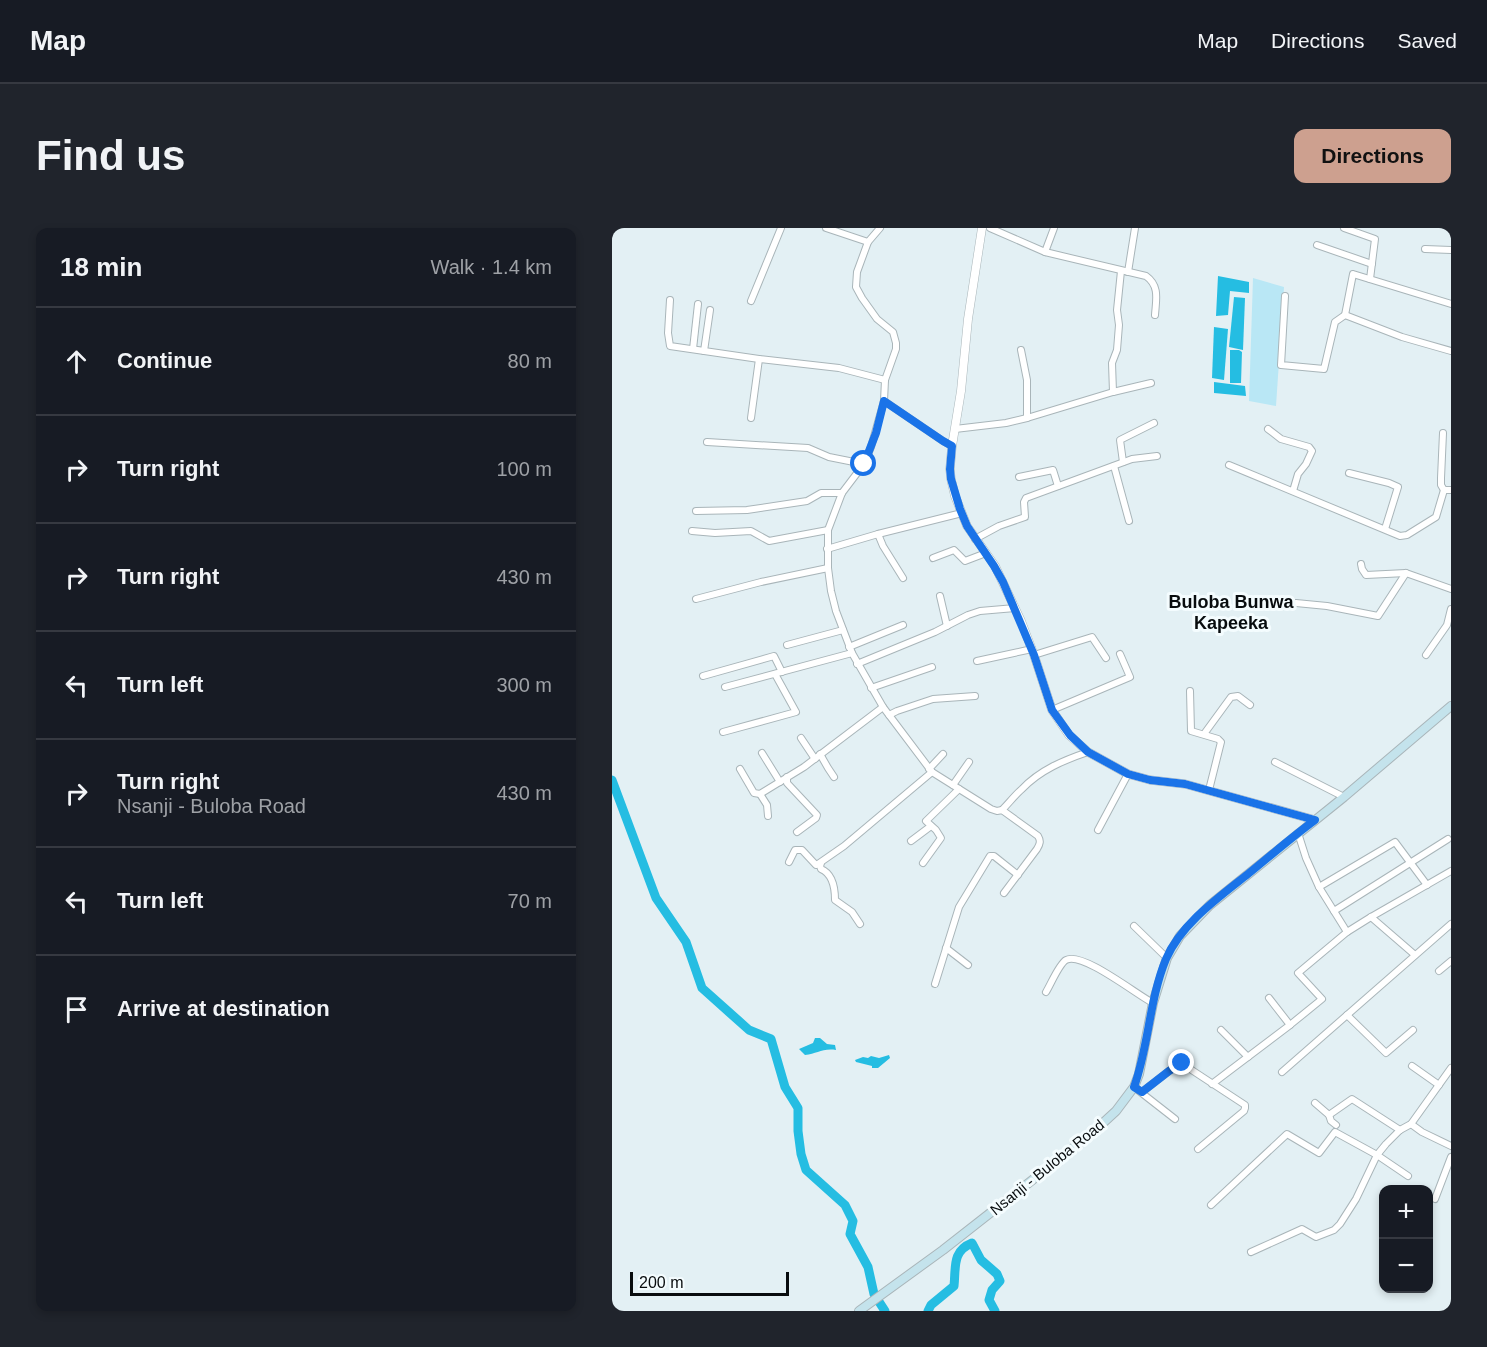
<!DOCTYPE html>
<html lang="en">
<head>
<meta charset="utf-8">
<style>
  body { margin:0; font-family:Helvetica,sans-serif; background:#20242c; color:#f1f3f6 }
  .controls { position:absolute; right:18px; bottom:18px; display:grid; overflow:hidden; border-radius:12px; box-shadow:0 3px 9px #0003 }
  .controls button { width:54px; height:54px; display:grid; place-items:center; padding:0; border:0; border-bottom:2px solid #363941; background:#171b24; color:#f1f3f6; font:30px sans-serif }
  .scale { position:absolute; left:18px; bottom:15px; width:159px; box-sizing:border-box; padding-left:6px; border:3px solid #080c0e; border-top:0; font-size:16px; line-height:21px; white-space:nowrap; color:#080c0e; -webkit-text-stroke:4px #f4fcfe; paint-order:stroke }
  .stop { position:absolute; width:18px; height:18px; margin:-14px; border:4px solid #1a73e8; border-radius:50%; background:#fff }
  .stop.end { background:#1a73e8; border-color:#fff; box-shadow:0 2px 6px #0008 }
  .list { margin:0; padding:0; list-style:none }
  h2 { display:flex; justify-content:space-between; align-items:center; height:78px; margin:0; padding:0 24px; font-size:26px }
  h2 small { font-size:20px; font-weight:400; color:#9ea1a6 }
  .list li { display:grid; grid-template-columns:39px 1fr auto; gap:18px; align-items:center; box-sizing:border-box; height:108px; padding:0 24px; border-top:2px solid #363941 }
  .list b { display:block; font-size:22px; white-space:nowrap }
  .list p { margin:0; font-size:20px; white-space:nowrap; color:#9ea1a6 }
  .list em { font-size:20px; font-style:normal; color:#9ea1a6 }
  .icon { flex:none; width:33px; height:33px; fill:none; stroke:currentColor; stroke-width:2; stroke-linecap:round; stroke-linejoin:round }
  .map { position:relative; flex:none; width:839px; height:1083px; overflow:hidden; border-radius:12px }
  header { display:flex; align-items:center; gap:36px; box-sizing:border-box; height:84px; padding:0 30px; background:#171b24; border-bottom:2px solid #363941 }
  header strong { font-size:28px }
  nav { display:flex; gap:33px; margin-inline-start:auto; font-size:21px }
  .intro { display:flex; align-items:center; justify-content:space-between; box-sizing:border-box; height:144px; padding:0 36px }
  h1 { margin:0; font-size:42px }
  .button { padding:15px 27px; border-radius:12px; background:#cda08f; color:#111; font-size:21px; font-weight:700 }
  main { display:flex; gap:36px; padding:0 36px }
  aside { flex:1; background:#171b24; border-radius:12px; box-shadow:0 3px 9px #0003 }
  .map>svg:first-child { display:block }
  .green { fill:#b9e7f5 }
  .water { fill:#25bde2 }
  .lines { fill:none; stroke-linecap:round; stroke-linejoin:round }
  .river { stroke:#25bde2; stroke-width:9 }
  .minor-casing { stroke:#a9b5b9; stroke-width:8 }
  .tertiary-casing { stroke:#a9b5b9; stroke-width:9 }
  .secondary-casing { stroke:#a9b5b9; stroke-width:10 }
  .minor { stroke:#fff; stroke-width:6 }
  .tertiary { stroke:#fff; stroke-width:8 }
  .secondary { stroke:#c4e3ec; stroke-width:8 }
  .route { stroke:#1a73e8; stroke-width:8 }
  .labels { text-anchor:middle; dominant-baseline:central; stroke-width:6; stroke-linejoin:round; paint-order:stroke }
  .street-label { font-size:15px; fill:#080c0e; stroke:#f4fcfe }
  .quarter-label { font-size:18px; font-weight:bold; fill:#080c0e; stroke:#f4fcfe }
</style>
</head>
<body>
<header>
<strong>Map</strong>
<nav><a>Map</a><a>Directions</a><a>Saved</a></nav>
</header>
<div class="intro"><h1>Find us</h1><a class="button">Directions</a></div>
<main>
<aside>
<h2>18 min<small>Walk · 1.4 km</small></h2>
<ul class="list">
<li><svg class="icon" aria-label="ahead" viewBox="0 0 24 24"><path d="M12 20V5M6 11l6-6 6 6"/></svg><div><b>Continue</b></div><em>80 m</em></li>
<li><svg class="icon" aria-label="right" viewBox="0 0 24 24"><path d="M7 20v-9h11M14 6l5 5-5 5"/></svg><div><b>Turn right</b></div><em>100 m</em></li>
<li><svg class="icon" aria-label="right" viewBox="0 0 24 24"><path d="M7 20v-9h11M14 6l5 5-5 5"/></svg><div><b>Turn right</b></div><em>430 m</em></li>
<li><svg class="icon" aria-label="left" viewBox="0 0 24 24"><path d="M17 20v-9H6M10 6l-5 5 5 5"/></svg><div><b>Turn left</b></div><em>300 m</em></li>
<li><svg class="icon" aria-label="right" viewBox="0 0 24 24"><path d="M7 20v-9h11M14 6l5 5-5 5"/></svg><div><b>Turn right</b><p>Nsanji - Buloba Road</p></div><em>430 m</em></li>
<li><svg class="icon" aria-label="left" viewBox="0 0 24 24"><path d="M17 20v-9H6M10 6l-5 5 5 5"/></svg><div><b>Turn left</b></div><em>70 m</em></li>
<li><svg class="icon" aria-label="arrive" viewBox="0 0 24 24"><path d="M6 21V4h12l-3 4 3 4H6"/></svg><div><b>Arrive at destination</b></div></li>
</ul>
</aside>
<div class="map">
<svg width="839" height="1083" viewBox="0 0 839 1083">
  <rect width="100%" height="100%" fill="#e3f0f4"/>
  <polygon class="green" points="641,50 672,59 664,178 637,173"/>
  <g class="water">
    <polygon points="606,48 637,54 637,65 618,63 616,87 604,88"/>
    <polygon points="622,69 633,70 631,122 617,119"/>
    <polygon points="602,99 616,101 612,152 600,150"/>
    <polygon points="618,122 627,122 630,124 629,155 618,155"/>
    <polygon points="602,154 633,158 634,168 602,165"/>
    <path d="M203 810H208L215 816 223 817 224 822C210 820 205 826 193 827L187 821 201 815Z"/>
    <polygon points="277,827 278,830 266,840 260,840 260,838 244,834 243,832 251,829 256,830 259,828 267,830"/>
  </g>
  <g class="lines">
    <g class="river">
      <polyline points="0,552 44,670 74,714 90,760 137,802 159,811 173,859 186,880 186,903 189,926 194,942 233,977 241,993 238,1006 256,1039 262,1066 273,1083"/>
      <path d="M316 1083 319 1077 342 1058C344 1039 340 1023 360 1015L369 1032 385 1046 388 1053 380 1062 377 1072 383 1083"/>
    </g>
    <defs>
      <g id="minor">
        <polyline points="214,0 256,14"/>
        <path d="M268 0 256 14 245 44 244 59 250 70 265 91 281 104 284 115V121L273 152 272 173 259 219 252 236 230 265 216 302V340L219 363 224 383 240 425 271 479 320 544 379 581 385 583 390 582 426 608C429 613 428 616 425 621L392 665"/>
        <path d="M378 0 433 24 534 48C548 58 544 72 543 87"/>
        <polyline points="732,0 763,11 758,51"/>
        <polyline points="705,17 760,36"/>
        <polyline points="813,21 839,22"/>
        <polyline points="433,24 442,0"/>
        <polyline points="516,44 523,0"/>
        <polyline points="673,68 669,137 712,141 723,94 733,87 790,109 839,123"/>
        <polyline points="58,72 56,105 58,118 147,131 227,140 273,152"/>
        <polyline points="139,73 169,0"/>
        <polyline points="733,87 741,46 839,76"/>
        <polyline points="81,121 86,76"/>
        <polyline points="409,122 415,152 415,190"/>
        <polyline points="92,123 98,82"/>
        <polyline points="501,164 500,135 505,122 507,97 505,82 509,43"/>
        <polyline points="272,173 331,213 340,218"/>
        <polyline points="139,190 147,131"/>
        <polyline points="343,201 394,195 415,190 501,164 539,155"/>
        <polyline points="656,201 669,211 697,219 700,223 694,236 686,246 681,263"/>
        <polyline points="831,205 829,250 829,257 832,262"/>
        <polyline points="95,214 196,220 217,229 252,236"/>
        <polyline points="511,234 508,212 542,195"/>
        <polyline points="617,237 788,308 795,307 824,289 832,262 839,262"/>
        <polyline points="502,238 517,293"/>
        <polyline points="737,245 777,255 786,259 773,301"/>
        <polyline points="407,249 441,242 446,258"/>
        <polyline points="84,283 135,282 195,273 209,265 230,265"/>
        <polyline points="80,303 103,305 139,303 157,313 216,302"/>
        <polyline points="266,306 271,318 291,350"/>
        <polyline points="363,311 387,298 413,289 412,274 414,270 520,231 545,228"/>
        <polyline points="215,321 266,306 350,285"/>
        <polyline points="321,330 342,322 353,333 374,325"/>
        <polyline points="749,336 750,341 754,347 794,345 839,361"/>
        <polyline points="328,368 335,398"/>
        <polyline points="84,371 149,354 216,340"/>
        <polyline points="684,375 715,378 766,388 794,345"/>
        <polyline points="175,417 231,402"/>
        <polyline points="237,419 291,397"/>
        <polyline points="422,427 480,409 494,430"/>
        <polyline points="814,427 835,397 839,381"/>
        <polyline points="365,433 420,421"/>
        <polyline points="245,436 323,404 356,387 368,383 403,380"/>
        <polyline points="91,448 162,428 170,444"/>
        <polyline points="113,459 240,425"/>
        <polyline points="259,460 320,439"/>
        <polyline points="578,463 579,503 606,511 609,514 597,562"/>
        <polyline points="440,482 518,449 508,426"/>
        <polyline points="277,487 285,483 321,471 363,468"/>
        <polyline points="111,504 184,484 163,446"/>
        <polyline points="592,506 619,469 626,468 638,477"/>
        <polyline points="189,510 203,531"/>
        <polyline points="150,525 168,554"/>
        <polyline points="208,526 216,540 222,549"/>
        <polyline points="663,534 732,569"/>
        <polyline points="128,541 142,565 148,566 192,539 271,479"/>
        <polyline points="317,541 331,526"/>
        <polyline points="175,549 175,555 205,587 204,590 185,604"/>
        <polyline points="341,557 357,534"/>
        <polyline points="148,566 155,577 156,588"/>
        <path d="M390 582C397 575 403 567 410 561 428 542 452 532 476 524"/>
        <polyline points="486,602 516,546"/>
        <polyline points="686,605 694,630 707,659 735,704"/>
        <polyline points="299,613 319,598"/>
        <polyline points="177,634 183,622 190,622 204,637 206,636 232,618 320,544"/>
        <path d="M209 635 208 638 209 641C221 646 223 660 223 672L240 684 248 696"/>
        <polyline points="311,635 329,610 324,602 314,593 347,561"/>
        <polyline points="707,659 783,614 815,657"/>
        <polyline points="722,683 836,611"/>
        <polyline points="759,689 803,727"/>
        <polyline points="522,698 555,730"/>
        <polyline points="334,720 356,737"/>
        <polyline points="827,743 839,733"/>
        <polyline points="323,756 347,679 378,628 382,628 406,647"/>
        <path d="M434 764C439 756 447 736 454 732 470 723 525 767 541 775"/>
        <polyline points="657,770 678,797"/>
        <polyline points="735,787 774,825 801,802"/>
        <polyline points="609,802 636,829"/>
        <polyline points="800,838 827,857"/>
        <polyline points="670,844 839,696"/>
        <polyline points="600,856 678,797 710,771 686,745 735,704 759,689 839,643"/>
        <polyline points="522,859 563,891"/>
        <polyline points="530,864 557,843 569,835 633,877 633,880 632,883 586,921"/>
        <polyline points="703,875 717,887 719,893 724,897"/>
        <polyline points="717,887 740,871 788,902"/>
        <polyline points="799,896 810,904 839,918"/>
        <polyline points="823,971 839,929"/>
        <polyline points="599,977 675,906 707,925 723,904 765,927 796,948"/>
        <polyline points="639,1024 690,1001 704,1009 722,1002 728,996 744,971 765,927 774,916 788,902 799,896 839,840"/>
      </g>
      <polyline id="tertiary" points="370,0 356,91 349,163 340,218 338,241 339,251 343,268 355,298 383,338 409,393 422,427 440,482 457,507 476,524 516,546 538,552 573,556 703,592"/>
      <polyline id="secondary" points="247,1083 331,1022 479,906 504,883 522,859 527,846 541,775 555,730 568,708 598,677 732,569 839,478"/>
    </defs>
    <use href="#minor" class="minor-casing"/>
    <use href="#tertiary" class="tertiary-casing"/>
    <use href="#secondary" class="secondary-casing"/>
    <use href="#minor" class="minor"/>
    <use href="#tertiary" class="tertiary"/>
    <use href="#secondary" class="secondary"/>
  </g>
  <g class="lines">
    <path class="route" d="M252 236 264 205 272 173 331 213 340 218 338 241 339 251 348 281 355 298 382 338 391 354 422 427 440 482 458 507 476 524 516 546 538 552 573 556 703 592C680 609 658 628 636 646 607 669 569 696 554 731 537 772 537 818 522 859L530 864 557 843 570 835"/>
  </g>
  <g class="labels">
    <g class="street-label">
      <text transform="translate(435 939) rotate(-39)">Nsanji - Buloba Road</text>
    </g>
    <g class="quarter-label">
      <text x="619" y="374">Buloba Bunwa<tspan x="619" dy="21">Kapeeka</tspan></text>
    </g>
  </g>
</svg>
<div class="controls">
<button>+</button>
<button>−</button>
</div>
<div class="scale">200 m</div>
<div class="stop" style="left:252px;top:236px"></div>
<div class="stop end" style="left:570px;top:835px"></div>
</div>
</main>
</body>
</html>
